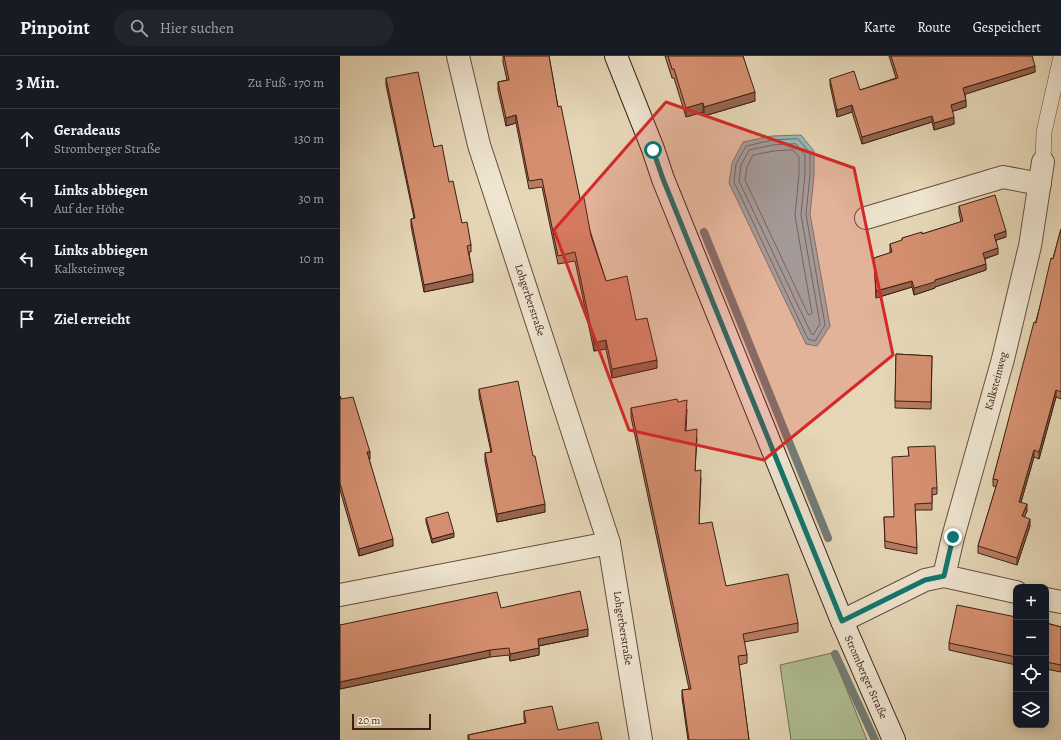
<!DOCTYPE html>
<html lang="de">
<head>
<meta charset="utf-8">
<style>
  body { margin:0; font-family:Alegreya,serif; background:#20242c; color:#f1f3f6 }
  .controls { position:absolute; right:12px; bottom:12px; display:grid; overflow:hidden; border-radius:8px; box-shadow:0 2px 10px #0003 }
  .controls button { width:36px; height:36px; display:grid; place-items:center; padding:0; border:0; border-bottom:1px solid #363941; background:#171b24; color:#f1f3f6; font:20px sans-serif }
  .scale { position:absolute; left:12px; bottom:10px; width:79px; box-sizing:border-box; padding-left:4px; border:2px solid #3c2014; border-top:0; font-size:11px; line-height:14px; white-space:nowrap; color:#3c2014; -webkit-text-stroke:3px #eee4d0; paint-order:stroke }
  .stop { position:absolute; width:12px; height:12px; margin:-9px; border:3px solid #0f766e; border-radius:50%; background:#fff }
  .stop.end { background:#0f766e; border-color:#fff; box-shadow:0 1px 4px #0008 }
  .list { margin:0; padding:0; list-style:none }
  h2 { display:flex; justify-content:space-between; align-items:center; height:52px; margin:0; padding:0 16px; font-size:17px }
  h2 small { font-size:13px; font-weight:400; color:#9ea1a6 }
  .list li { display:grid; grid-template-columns:26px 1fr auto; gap:12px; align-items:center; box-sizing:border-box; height:60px; padding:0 16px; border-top:1px solid #363941 }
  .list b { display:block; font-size:15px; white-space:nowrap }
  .list p { margin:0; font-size:13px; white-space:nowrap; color:#9ea1a6 }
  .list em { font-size:13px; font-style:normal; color:#9ea1a6 }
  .icon { flex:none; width:22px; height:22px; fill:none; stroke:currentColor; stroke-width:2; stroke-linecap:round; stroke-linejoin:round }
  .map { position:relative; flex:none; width:721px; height:684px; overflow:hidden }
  header { display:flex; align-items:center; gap:24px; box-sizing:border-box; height:56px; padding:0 20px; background:#171b24; border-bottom:1px solid #363941 }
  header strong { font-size:19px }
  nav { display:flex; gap:22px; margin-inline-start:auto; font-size:14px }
  .search { width:280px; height:36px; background:#20242c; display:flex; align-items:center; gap:10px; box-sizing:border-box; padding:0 14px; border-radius:22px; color:#9ea1a6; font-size:15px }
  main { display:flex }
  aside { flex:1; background:#171b24 }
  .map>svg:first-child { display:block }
  .green { fill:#afbf93; stroke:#767054 }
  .water { fill:#97b7b5; stroke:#737b75 }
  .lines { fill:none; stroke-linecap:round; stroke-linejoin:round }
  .shore { stroke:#6a6c64; stroke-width:1 }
  .stream { stroke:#737b75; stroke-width:8 }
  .service-casing { stroke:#664e3c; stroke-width:16 }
  .minor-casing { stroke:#664e3c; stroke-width:24 }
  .secondary-casing { stroke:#3c2014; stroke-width:24 }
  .service { stroke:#eee4d0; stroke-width:15 }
  .minor { stroke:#eee4d0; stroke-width:22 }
  .secondary { stroke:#eee4d0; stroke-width:22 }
  .wall { fill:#b77b60; stroke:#3c2014 }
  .shaded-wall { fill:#95644e; stroke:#3c2014 }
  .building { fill:#d58f70; stroke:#3c2014 }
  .route { stroke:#0f766e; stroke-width:5 }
  .marked { fill:#d62828; fill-opacity:0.2; stroke:#d62828; stroke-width:3; stroke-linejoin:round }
  .labels { text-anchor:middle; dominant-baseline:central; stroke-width:4; stroke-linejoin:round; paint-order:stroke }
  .street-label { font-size:11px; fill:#3c2014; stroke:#eee4d0 }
</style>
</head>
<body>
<header>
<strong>Pinpoint</strong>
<div class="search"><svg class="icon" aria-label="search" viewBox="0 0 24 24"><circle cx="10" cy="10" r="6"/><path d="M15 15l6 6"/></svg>Hier suchen</div>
<nav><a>Karte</a><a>Route</a><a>Gespeichert</a></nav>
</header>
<main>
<aside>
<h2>3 Min.<small>Zu Fuß · 170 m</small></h2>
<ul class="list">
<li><svg class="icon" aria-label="ahead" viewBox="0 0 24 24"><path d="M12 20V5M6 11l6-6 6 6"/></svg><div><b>Geradeaus</b><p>Stromberger Straße</p></div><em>130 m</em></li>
<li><svg class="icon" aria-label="left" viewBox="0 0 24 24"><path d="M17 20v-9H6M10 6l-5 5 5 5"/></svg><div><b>Links abbiegen</b><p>Auf der Höhe</p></div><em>30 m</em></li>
<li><svg class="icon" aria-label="left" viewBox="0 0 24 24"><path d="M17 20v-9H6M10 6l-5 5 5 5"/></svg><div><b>Links abbiegen</b><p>Kalksteinweg</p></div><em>10 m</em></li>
<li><svg class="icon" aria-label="arrive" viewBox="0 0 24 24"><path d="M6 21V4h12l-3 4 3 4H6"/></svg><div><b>Ziel erreicht</b></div></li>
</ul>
</aside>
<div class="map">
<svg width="721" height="684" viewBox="0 0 721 684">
  <rect width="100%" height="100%" fill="#e5d6b6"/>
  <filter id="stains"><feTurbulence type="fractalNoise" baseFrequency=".005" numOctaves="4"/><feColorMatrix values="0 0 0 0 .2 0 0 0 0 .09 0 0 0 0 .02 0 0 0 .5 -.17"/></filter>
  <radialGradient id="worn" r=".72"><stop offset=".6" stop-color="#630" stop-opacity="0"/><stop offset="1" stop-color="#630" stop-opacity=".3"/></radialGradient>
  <polygon class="green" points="492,597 527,684 451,684 440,609"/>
  <polygon class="water" points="461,79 474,95 474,119 470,158 490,270 477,290 466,288 389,127 392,107 403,86 432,80"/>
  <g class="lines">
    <g class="shore">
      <polygon points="458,83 470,97 470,119 466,158 485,269 475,285 468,283 394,126 396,108 406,90 433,84"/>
      <polygon points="456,88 465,99 465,118 461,159 480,268 473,279 471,277 399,125 401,109 409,94 433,89"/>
      <polygon points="453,94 459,101 459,118 455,160 472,257 470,259 468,258 405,124 407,111 413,99 434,95"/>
    </g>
    <g class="stream">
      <polyline points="364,176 488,482"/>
      <polyline points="495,598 535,684"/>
    </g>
    <defs>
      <polyline id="service" points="703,106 704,76 721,1"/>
      <g id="minor">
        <polyline points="118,0 139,89 269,487 301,684"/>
        <polyline points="526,162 663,121 700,128"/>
        <polyline points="604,520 613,481 663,303 690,190 703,106"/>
        <polyline points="0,539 269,487"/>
        <polyline points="706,543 721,546"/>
        <polyline points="502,565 585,524 604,520 676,536"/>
      </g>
      <polyline id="secondary" points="276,0 313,93 323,123 502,565 554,684"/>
    </defs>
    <use href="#service" class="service-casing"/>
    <use href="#minor" class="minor-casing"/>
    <use href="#secondary" class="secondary-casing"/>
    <use href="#service" class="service"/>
    <use href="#minor" class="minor"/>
    <use href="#secondary" class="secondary"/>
  </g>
  <g class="wall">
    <polygon points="163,0 209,0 218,51 240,143 266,225 296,264 317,312 272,322 266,293 254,295 235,205 218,208 202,131 189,133 176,67 166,70 158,34 158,26 167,24 163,6"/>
    <polygon points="325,0 403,0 415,45 364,60 363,56 346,61 334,22 332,22"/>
    <polygon points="549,0 692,0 695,16 625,38 626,51 612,55 614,68 594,74 592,66 522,88 512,56 497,61 490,29 490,23 520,34 556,22"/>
    <polygon points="46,22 94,91 109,126 122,167 131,189 131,196 129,196 133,226 84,236 71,170 71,163 74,162 46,29"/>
    <polygon points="619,150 666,181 656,184 658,198 645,203 646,214 595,231 595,232 574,239 572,231 536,242 534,202 550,197 550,188 562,185 562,182 582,178 621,166 619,157"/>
    <polygon points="721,173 721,343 716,341 699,403 694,401 681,446 687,455 684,461 690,470 677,509 638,497 638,490 656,431 653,430 653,423"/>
    <polygon points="556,298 592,300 591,353 555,352"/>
    <polygon points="139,333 193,400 205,456 157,466 145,405 145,397 151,396 139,340"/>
    <polygon points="0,340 30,403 29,403 53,490 19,500 0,434"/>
    <polygon points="338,346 347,353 346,375 357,382 355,415 361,422 359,468 386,530 458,567 458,576 404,586 407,599 407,607 399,609 409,684 348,684 342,642 342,634 349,633 291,361 291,352"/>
    <polygon points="568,391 597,432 597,438 592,439 592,454 575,454 577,498 545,492 544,461 554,461 569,400"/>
    <polygon points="86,462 114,481 92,487 86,466"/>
    <polygon points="676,561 676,609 609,594 609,587"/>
    <polygon points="706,567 721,571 721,616 706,613"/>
    <polygon points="0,569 248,580 199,590 199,599 170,605 169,599 150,601 0,633"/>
    <polygon points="184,655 218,674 262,684 128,684 128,679 185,667 184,663"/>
  </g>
  <g class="shaded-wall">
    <polygon points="695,10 695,16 623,39 623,32"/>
    <polygon points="415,36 415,45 364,60 364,51"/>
    <polygon points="626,44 626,51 611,56 611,49"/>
    <polygon points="363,47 363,56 346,61 346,52"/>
    <polygon points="512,49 512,56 497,61 497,54"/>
    <polygon points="176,59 176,67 166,70 166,62"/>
    <polygon points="592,60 592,66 522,88 522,81"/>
    <polygon points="614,61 614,68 594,74 594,67"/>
    <polygon points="666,175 666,181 654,185 654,179"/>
    <polygon points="658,192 658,198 643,203 643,197"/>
    <polygon points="646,208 646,214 595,231 595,232 574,239 574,232 595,224"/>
    <polygon points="133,218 133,226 84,236 84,229"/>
    <polygon points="572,225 572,231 536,242 536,235"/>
    <polygon points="266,284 266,293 254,295 254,287"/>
    <polygon points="317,304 317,312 272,322 272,313"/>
    <polygon points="716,334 716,341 699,403 699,396"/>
    <polygon points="694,394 694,401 679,453 679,446"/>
    <rect x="27" y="396" width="3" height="7"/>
    <polygon points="205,448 205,456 157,466 157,458"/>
    <polygon points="687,448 687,455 682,467 682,460"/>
    <polygon points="690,463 690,470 677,509 677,502"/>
    <polygon points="114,477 114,481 92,487 92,483"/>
    <polygon points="53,483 53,490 19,500 19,493"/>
    <polygon points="248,573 248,580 198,590 198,583"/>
    <polygon points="199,592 199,599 170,605 170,598"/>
    <polygon points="150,594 150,601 0,633 0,626"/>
  </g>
  <g class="building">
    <polygon points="164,0 209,0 218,51 221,50 240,143 244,142 251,180 266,225 287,220 296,264 307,262 317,304 272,313 266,284 254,287 235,196 218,200 202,123 189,125 176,59 166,62 158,26 169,24"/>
    <polygon points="328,0 403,0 415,36 364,51 363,47 346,52 334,13 332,13"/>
    <polygon points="551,0 692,0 695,10 623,32 626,44 611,49 614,61 594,67 592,60 522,81 512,49 497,54 490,23 514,15 520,34 558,22"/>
    <polygon points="78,16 94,91 102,89 109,126 113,125 122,167 127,166 131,189 127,190 133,218 84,229 71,163 75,162 46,22"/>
    <polygon points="655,139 666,175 654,179 658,192 643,197 646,208 595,224 595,226 574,232 572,225 536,235 534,202 552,196 550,188 562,184 562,182 582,176 582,178 623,165 619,150"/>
    <polygon points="721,173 721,336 716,334 699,396 694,394 679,446 687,448 682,460 690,463 677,502 638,490 658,424 653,423 694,266 696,267 711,202 713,203"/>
    <polygon points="556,298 592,300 591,346 555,345"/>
    <polygon points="178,325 193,400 195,400 205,448 157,458 145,397 152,396 139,333"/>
    <polygon points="0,340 1,343 13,341 30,396 27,396 53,483 19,493 0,427"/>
    <polygon points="337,343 338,346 347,344 345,375 357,373 355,415 361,414 359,468 372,466 386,530 448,518 458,567 403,578 407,599 398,600 409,684 349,684 342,634 351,633 291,352"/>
    <polygon points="595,390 597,432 592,432 592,447 575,448 577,492 545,485 544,461 554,461 552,401 569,400 568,391"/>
    <polygon points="108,456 114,477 92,483 86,462"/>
    <polygon points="240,535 248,573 198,583 199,592 170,598 169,592 150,594 0,626 0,569 157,536 161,552"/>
    <polygon points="617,549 676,561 676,601 609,587"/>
    <polygon points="706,567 721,571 721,609 706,606"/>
    <polygon points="212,650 218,674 258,666 262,684 130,684 128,679 186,667 184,655"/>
  </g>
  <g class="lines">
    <polyline class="route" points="313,94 323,123 502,565 585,524 604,520 613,481"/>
  </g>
  <path class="marked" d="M326 46 514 112 553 299 424 404 289 374 214 174Z"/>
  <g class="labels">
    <g class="street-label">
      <text transform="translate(190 244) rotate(72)">Lohgerberstraße</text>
      <text transform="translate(656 325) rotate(-75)">Kalksteinweg</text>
      <text transform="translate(283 572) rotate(81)">Lohgerberstraße</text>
      <text transform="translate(526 621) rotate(66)">Stromberger Straße</text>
    </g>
  </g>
  <rect width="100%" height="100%" filter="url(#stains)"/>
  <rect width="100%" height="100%" fill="url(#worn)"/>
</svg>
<div class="controls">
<button>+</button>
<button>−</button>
<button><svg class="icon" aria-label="locate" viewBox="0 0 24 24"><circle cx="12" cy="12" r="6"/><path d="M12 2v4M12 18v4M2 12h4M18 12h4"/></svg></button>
<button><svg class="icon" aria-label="layers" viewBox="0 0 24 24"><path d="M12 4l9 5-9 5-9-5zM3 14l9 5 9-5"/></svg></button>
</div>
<div class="scale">20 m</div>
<div class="stop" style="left:313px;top:94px"></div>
<div class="stop end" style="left:613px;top:481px"></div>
</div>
</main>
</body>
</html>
